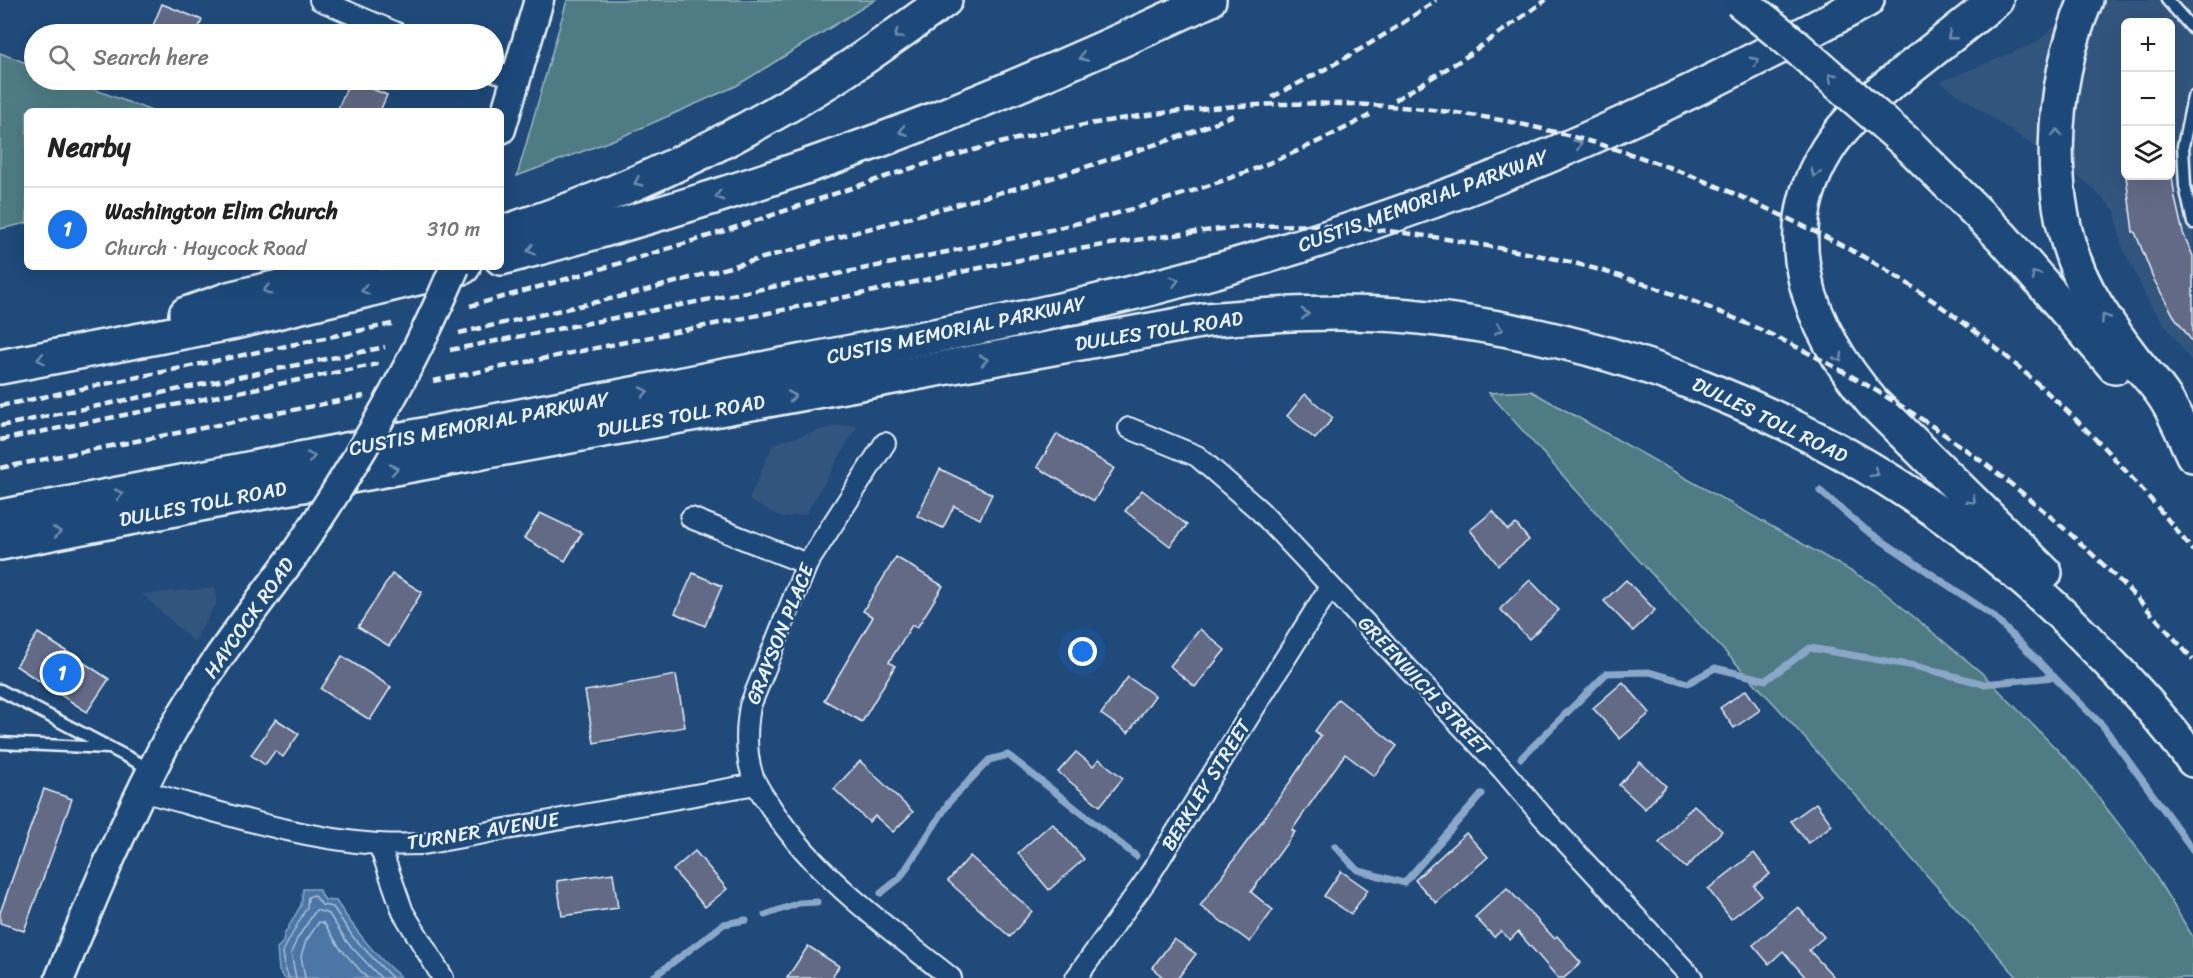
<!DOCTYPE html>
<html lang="en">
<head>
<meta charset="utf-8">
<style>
  body { margin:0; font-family:Sriracha,sans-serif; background:#f2f2f2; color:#222 }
  .controls { position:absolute; right:18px; top:18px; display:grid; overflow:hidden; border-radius:9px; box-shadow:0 6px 24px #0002 }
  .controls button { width:54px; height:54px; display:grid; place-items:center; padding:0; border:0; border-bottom:2px solid #e0e0e0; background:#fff; color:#222; font:30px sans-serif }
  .you { position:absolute; left:1083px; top:652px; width:21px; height:21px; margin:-15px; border:4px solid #fff; border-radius:50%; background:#1a73e8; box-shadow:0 0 0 9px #1a73e833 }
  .badge { display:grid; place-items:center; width:39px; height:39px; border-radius:50%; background:#1a73e8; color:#fff; font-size:20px; font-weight:700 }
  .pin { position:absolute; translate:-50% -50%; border:3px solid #fff; box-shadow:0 2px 6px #0006 }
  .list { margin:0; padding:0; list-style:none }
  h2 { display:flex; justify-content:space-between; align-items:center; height:78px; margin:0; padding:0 24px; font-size:26px }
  h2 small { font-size:20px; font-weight:400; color:#767676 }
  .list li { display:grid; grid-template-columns:39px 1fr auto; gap:18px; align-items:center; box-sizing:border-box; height:84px; padding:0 24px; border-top:2px solid #e0e0e0 }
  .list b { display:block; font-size:22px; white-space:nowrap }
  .list p { margin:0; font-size:20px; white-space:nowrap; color:#767676 }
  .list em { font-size:20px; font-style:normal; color:#767676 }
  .icon { flex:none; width:33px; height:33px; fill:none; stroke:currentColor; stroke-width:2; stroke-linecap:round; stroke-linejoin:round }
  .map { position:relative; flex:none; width:2193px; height:978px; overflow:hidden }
  .search { position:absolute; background:#fff; box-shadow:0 6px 24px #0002; left:24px; top:24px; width:480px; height:66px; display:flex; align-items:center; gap:15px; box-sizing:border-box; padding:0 21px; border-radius:33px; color:#767676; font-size:22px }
  .panel { position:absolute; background:#fff; box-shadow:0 6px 24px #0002; left:24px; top:108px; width:480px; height:162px; border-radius:9px }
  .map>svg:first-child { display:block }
  .built { fill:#33547e; fill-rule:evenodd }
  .green { fill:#507c84; stroke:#9cb6be; stroke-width:1.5 }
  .water { fill:#4b76a6; stroke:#8aa7c7; stroke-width:1.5 }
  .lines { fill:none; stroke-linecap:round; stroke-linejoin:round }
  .shore { stroke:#a9c0d7; stroke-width:1.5 }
  .stream { stroke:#8aa7c7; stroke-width:7 }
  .building { fill:#636b86; stroke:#e8f1f8; stroke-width:1.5 }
  .service-casing { stroke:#e8f1f8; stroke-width:15 }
  .minor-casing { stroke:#e8f1f8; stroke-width:24 }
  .secondary-casing { stroke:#e8f1f8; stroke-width:33 }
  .motorway-casing { stroke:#e8f1f8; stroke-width:38 }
  .service { stroke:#1f4a7a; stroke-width:10 }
  .minor { stroke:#1f4a7a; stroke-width:20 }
  .secondary { stroke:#1f4a7a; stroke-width:28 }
  .motorway { stroke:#1f4a7a; stroke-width:33 }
  .rail { stroke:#e8f1f8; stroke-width:4.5; stroke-dasharray:9 4.5; stroke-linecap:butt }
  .secondary-bridge-casing { stroke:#e8f1f8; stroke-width:33; stroke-linecap:butt }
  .motorway-bridge-casing { stroke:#e8f1f8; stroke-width:38; stroke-linecap:butt }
  .secondary-bridge { stroke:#1f4a7a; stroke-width:28 }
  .motorway-bridge { stroke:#1f4a7a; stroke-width:33 }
  .oneway { stroke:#6f8dac }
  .labels { text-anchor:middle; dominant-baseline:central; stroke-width:4.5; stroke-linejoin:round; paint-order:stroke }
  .street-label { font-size:20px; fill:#e8f1f8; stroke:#1f4a7a }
</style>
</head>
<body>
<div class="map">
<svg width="2193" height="978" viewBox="0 0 2193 978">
  <rect width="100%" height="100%" fill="#1f4a7a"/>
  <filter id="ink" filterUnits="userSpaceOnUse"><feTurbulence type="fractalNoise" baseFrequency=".0167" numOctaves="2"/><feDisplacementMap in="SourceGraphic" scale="12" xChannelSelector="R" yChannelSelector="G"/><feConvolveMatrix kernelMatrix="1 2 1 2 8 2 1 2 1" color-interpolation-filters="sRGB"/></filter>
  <g filter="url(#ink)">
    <g class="built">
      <path d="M2084 0H2193V364L2149 303 2122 246 2115 211 2086 182 1940 82 2036 43ZM2126 22H2170V176H2126Z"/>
      <polygon points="858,425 806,514 783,518 749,500 773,444 834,426"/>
      <polygon points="216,588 216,604 194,642 142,594"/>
    </g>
    <g class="green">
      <polygon points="567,0 875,0 736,86 621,137 517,176"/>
      <polygon points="0,53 34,66 34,80 69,80 152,111 27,111 27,223 0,229"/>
      <polygon points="1531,391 1874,584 1982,673 2078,771 2144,857 2193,937 2193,978 2018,978 1778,708 1635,556 1489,393"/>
    </g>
    <path class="water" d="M303 889H318L325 900 336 901C356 931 374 955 402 978H284L279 971 277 948 283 942 284 935 301 905Z"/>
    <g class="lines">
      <g class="shore">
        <polyline points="289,978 285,968 283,951 307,907 308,897 314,895 322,905 333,907 353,937 392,978"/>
        <polyline points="296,978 291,953 297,939 316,910 329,914 347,942 381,978"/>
        <polyline points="305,978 301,956 306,941 319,922 324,923 340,948 367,978"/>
      </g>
      <g class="stream">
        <polyline points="1820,491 1866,530 1992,615 2103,726 2193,850"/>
        <polyline points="1521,758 1607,673 1649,672 1688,683 1715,668 1766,680 1810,648 1915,666 1984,684 2054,677"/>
        <polyline points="1335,846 1357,870 1404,883 1482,794"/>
        <polyline points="881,893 900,878 950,801 989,760 1008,755 1136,856"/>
        <polyline points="765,915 799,903 817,902"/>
        <polyline points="652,978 724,924 746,920"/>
      </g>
    </g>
    <g class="building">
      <polygon points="162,4 202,20 196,34 169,34 152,28"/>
      <polygon points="350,80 387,95 380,111 337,111"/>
      <polygon points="2126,176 2172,176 2175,198 2183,233 2193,256 2193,343 2174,316 2154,280 2135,232 2133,232"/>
      <polygon points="1305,394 1333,418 1315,439 1287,416"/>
      <polygon points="1057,434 1114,468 1094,501 1037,467"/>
      <polygon points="940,469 992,494 980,519 954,506 943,528 917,516"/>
      <polygon points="1142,490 1187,525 1170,546 1125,511"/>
      <polygon points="1493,511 1508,530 1516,524 1529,540 1498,565 1470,530"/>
      <polygon points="540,513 582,533 565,561 524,538"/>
      <polygon points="896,557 943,586 917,628 912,625 889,662 895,666 862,722 824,700 873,617 863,611"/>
      <polygon points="693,573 722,586 705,626 675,613"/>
      <polygon points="392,574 422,592 389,646 358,627"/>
      <polygon points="1530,580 1559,610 1529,639 1500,609"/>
      <polygon points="1626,580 1655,610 1633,631 1604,601"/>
      <polygon points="1200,629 1225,650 1195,687 1170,666"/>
      <polygon points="38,633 109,679 87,712 16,666"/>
      <polygon points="342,656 391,687 370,720 321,689"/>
      <polygon points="676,675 685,727 594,743 585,691"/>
      <polygon points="1128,677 1155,696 1128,733 1101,714"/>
      <polygon points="1623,682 1650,713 1620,739 1593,708"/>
      <polygon points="1746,690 1760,710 1734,728 1720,708"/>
      <polygon points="1338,699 1397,746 1374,776 1345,754 1292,830 1295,832 1251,892 1273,910 1250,942 1200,906 1286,788 1321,736 1315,731"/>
      <polygon points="276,719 299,734 283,757 275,751 265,765 251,755"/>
      <polygon points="1076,752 1093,766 1099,759 1123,778 1100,806 1058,772"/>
      <polygon points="860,761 913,812 893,832 875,816 869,822 834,789"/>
      <polygon points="1640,762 1666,786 1645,809 1619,785"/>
      <polygon points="44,789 72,799 24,931 0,923 0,913"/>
      <polygon points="1816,803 1832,825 1808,843 1791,821"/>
      <polygon points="1694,805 1722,831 1686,868 1659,843"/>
      <polygon points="1052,823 1084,859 1049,890 1018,853"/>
      <polygon points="1466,833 1488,857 1436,903 1415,880"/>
      <polygon points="695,851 727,889 705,907 673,870"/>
      <polygon points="1754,853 1770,874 1754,886 1761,895 1731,919 1708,889"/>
      <polygon points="970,856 1032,911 1010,937 948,881"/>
      <polygon points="1341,871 1368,890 1351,914 1324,896"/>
      <polygon points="613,873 618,908 562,916 557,881"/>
      <polygon points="1507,888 1554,938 1557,936 1581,963 1564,978 1558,978 1518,932 1510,940 1501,931 1494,937 1475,917"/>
      <polygon points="1798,907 1824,937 1809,950 1835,978 1806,978 1783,951 1769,964 1753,945"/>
      <polygon points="1174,939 1196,954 1178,978 1164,978 1152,968"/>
      <polygon points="808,946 839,966 832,978 787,978"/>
    </g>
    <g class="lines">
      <defs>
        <g id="service">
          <polyline points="2167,0 2193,29"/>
          <polyline points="2193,97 2183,146 2185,186 2193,223"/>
          <polyline points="0,690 152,770"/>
          <polyline points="0,743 109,748"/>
        </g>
        <g id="minor">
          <polyline points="320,0 399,34"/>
          <polyline points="494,71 516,78"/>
          <polyline points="1129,428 1197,456 1260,511 1503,770 1543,817 1692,978"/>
          <path d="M885 443 807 564 750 706C746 729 745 751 752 774 756 787 765 798 772 809 818 878 887 927 951 978"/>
          <polyline points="691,518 807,564"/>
          <path d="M142 791C219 812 297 838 377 844 392 845 408 844 423 844L756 784"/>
          <polyline points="379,844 403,912 443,978"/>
          <polyline points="1076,978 1145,882 1330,587"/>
        </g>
        <g id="secondary">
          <polyline points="501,129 539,0"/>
          <path d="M60 978C90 903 121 830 158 758 194 686 244 622 292 558"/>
        </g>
        <g id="motorway">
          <path d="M1996 0 1876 95C1858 112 1840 129 1827 150 1772 239 1811 330 1873 403L2045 573"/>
          <path d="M2086 0C2050 87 2042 206 2088 291 2102 316 2119 340 2136 362 2146 374 2157 385 2165 398 2176 415 2184 436 2193 455"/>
          <polyline points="1908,144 2002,237 2115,367"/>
          <path d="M501 233C617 197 727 145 830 80 870 55 907 27 945 0"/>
          <path d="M501 258C646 220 790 176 930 121 1024 84 1117 43 1209 0"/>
          <polyline points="186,314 232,298 364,267"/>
          <polyline points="0,367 235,322 463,267"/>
          <path d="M0 517C243 470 487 423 730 375 830 356 929 338 1028 317 1165 288 1301 249 1433 201 1583 147 1727 77 1867 0"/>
          <path d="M0 543 231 498 1206 320C1273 314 1342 310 1410 316 1607 334 1806 414 1965 532 2013 568 2058 609 2100 653 2133 686 2165 722 2193 760"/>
        </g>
      </defs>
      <use href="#service" class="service-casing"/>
      <use href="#minor" class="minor-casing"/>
      <use href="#secondary" class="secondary-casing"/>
      <use href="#motorway" class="motorway-casing"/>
      <use href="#service" class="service"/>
      <use href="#minor" class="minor"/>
      <use href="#secondary" class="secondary"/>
      <use href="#motorway" class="motorway"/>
      <g class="rail">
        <path d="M1272 97C1329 68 1385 37 1436 0"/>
        <polyline points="1395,100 1461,60 1546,0"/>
        <path d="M470 306C562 281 653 254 743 225 836 194 929 159 1025 137 1181 102 1348 91 1506 121 1606 141 1702 176 1793 221 1830 239 1867 257 1902 280 2013 351 2112 447 2193 551"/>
        <polyline points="459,333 632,294 1042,181 1185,135 1234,115"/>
        <path d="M450 350C594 322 738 294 882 265 1052 231 1216 200 1370 115"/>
        <path d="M433 381C580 351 727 322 874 291 973 269 1073 247 1175 235 1203 231 1232 227 1261 226 1330 223 1402 231 1470 243 1505 249 1540 255 1574 263 1817 327 2030 469 2193 660"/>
        <polyline points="0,406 396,323"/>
        <polyline points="0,426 385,347"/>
        <polyline points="0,440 378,364"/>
        <polyline points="0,468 364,396"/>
      </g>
      <defs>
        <path id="secondary-bridge" d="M292 558C356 466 411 370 455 267"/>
        <polyline id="motorway-bridge" points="1739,0 1786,38 1908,144"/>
      </defs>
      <use href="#secondary-bridge" class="secondary-bridge-casing"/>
      <use href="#motorway-bridge" class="motorway-bridge-casing"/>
      <use href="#secondary-bridge" class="secondary-bridge"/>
      <use href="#motorway-bridge" class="motorway-bridge"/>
    </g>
    <defs><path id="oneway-chevron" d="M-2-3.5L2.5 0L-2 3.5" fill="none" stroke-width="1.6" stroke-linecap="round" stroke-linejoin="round" transform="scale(1.5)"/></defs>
    <g class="oneway">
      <use href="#oneway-chevron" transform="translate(898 35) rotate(144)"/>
      <use href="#oneway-chevron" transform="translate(1951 36) rotate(142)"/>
      <use href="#oneway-chevron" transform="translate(1083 57) rotate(156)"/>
      <use href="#oneway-chevron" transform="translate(1755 61) rotate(-28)"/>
      <use href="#oneway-chevron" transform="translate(1832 77) rotate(-139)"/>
      <use href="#oneway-chevron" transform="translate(903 131) rotate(160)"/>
      <use href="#oneway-chevron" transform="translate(2057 133) rotate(-90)"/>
      <use href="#oneway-chevron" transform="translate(1578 144) rotate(-24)"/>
      <use href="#oneway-chevron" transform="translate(1815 173) rotate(113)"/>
      <use href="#oneway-chevron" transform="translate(638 182) rotate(156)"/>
      <use href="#oneway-chevron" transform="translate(719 196) rotate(163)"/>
      <use href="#oneway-chevron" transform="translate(531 250) rotate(166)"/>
      <use href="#oneway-chevron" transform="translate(2035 275) rotate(-131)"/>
      <use href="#oneway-chevron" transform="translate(1175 281) rotate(-15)"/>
      <use href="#oneway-chevron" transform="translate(267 290) rotate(167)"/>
      <use href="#oneway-chevron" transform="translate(365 290) rotate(166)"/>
      <use href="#oneway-chevron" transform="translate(1305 314) rotate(-1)"/>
      <use href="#oneway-chevron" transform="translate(2105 318) rotate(-123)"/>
      <use href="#oneway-chevron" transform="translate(1499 329) rotate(12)"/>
      <use href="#oneway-chevron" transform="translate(1839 358) rotate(60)"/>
      <use href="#oneway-chevron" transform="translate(41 359) rotate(168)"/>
      <use href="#oneway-chevron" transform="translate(984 360) rotate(-10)"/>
      <use href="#oneway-chevron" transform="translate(644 392) rotate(-11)"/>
      <use href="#oneway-chevron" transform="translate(792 396) rotate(-10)"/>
      <use href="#oneway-chevron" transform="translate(311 457) rotate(-11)"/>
      <use href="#oneway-chevron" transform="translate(394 469) rotate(-10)"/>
      <use href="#oneway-chevron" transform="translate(1875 473) rotate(30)"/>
      <use href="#oneway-chevron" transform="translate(119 494) rotate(-11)"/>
      <use href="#oneway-chevron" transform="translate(1972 500) rotate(45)"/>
      <use href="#oneway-chevron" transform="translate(57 532) rotate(-11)"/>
    </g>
  </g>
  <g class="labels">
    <g class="street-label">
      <text transform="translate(1423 201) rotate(-20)">CUSTIS MEMORIAL PARKWAY</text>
      <text transform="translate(956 330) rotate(-12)">CUSTIS MEMORIAL PARKWAY</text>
      <text transform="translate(1159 331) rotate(-9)">DULLES TOLL ROAD</text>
      <text transform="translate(681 416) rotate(-10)">DULLES TOLL ROAD</text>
      <text transform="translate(1770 420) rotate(26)">DULLES TOLL ROAD</text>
      <text transform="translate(479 424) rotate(-11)">CUSTIS MEMORIAL PARKWAY</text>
      <text transform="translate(203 504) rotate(-11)">DULLES TOLL ROAD</text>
      <text transform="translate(249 618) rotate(-55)">HAYCOCK ROAD</text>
      <text transform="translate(780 634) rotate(-68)">GRAYSON PLACE</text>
      <text transform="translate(1424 686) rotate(47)">GREENWICH STREET</text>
      <text transform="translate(1206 785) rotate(-58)">BERKLEY STREET</text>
      <text transform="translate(483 831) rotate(-9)">TURNER AVENUE</text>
    </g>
  </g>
</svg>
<div class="controls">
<button>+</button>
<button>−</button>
<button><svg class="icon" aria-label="layers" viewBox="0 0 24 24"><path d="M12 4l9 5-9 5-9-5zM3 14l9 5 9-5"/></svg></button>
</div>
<div class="you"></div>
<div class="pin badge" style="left:62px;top:673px">1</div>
<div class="search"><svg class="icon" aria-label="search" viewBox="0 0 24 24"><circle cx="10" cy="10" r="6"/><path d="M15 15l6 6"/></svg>Search here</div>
<section class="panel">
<h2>Nearby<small></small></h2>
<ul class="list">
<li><span class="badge">1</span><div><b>Washington Elim Church</b><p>Church · Haycock Road</p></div><em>310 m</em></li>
</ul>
</section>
</div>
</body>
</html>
